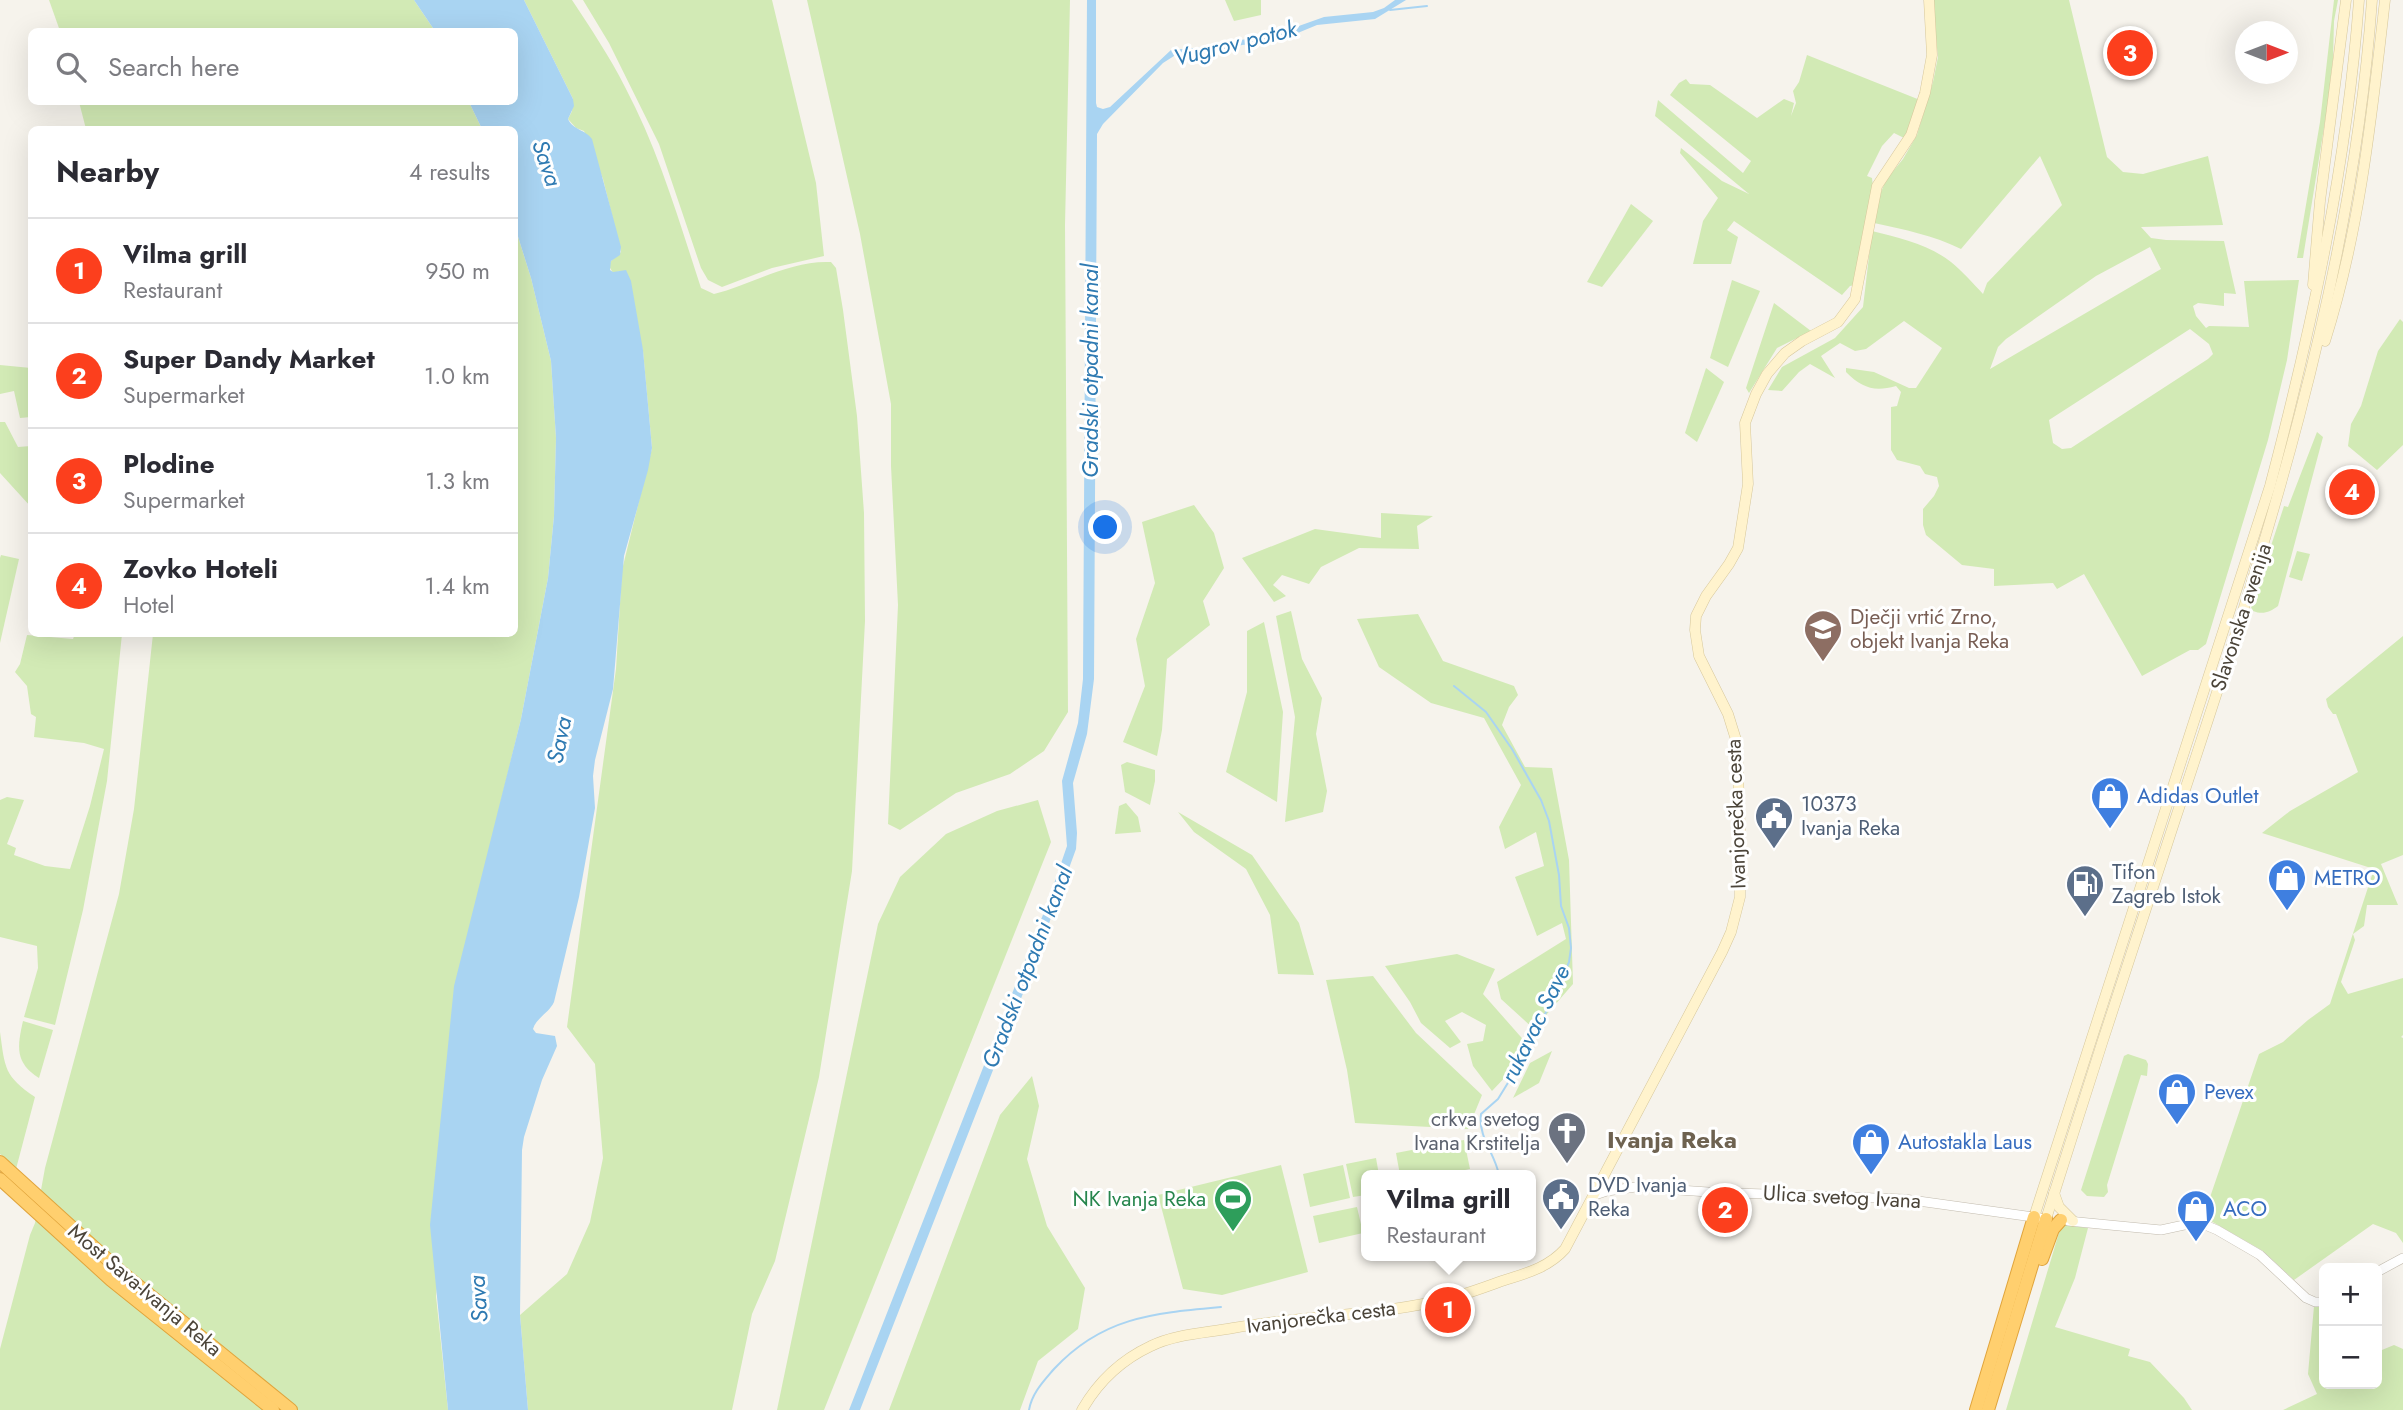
<!DOCTYPE html>
<html lang="en">
<head>
<meta charset="utf-8">
<style>
  body { margin:0; font-family:Jost,sans-serif; background:#f7f7f7; color:#2b2b33 }
  .controls { position:absolute; right:21px; bottom:21px; display:grid; overflow:hidden; border-radius:10px; box-shadow:0 7px 28px #0002 }
  .controls button { width:63px; height:63px; display:grid; place-items:center; padding:0; border:0; border-bottom:2px solid #e1e1e2; background:#fff; color:#2b2b33; font:35px sans-serif }
  .compass { position:absolute; left:2235px; top:21px; width:63px; height:63px; border-radius:50%; background:#fff; box-shadow:0 7px 28px #0002; rotate:90deg }
  .you { position:absolute; left:1106px; top:528px; width:24px; height:24px; margin:-18px; border:5px solid #fff; border-radius:50%; background:#1a73e8; box-shadow:0 0 0 10px #1a73e833 }
  .badge { display:grid; place-items:center; width:46px; height:46px; border-radius:50%; background:#fc3f1d; color:#fff; font-size:23px; font-weight:700 }
  .pin { position:absolute; translate:-50% -50%; border:4px solid #fff; box-shadow:0 2px 7px #0006 }
  .popup { position:absolute; left:1361px; top:1170px; width:175px; height:91px; box-sizing:border-box; display:grid; place-content:center; border-radius:10px; background:#fff; filter:drop-shadow(0 2px 5px #0005); font-size:23px; white-space:nowrap; color:#7c7c81 }
  .popup b { font-size:26px; color:#2b2b33 }
  .popup::after { content:''; position:absolute; left:50%; top:100%; margin-left:-14px; border:14px solid transparent; border-top-color:#fff }
  .list { margin:0; padding:0; list-style:none }
  h2 { display:flex; justify-content:space-between; align-items:center; height:91px; margin:0; padding:0 28px; font-size:30px }
  h2 small { font-size:23px; font-weight:400; color:#7c7c81 }
  .list li { display:grid; grid-template-columns:46px 1fr auto; gap:21px; align-items:center; box-sizing:border-box; height:105px; padding:0 28px; border-top:2px solid #e1e1e2 }
  .list b { display:block; font-size:26px; white-space:nowrap }
  .list p { margin:0; font-size:23px; white-space:nowrap; color:#7c7c81 }
  .list em { font-size:23px; font-style:normal; color:#7c7c81 }
  .icon { flex:none; width:38px; height:38px; fill:none; stroke:currentColor; stroke-width:2; stroke-linecap:round; stroke-linejoin:round }
  .map { position:relative; flex:none; width:2403px; height:1410px; overflow:hidden }
  .search { position:absolute; background:#fff; box-shadow:0 7px 28px #0002; left:28px; top:28px; width:490px; height:77px; display:flex; align-items:center; gap:18px; box-sizing:border-box; padding:0 24px; border-radius:10px; color:#7c7c81; font-size:26px }
  .panel { position:absolute; background:#fff; box-shadow:0 7px 28px #0002; left:28px; top:126px; width:490px; height:511px; border-radius:10px }
  .map>svg:first-child { display:block }
  .green { fill:#d2eab5; fill-rule:evenodd }
  .water { fill:#a9d4f2 }
  .lines { fill:none; stroke-linecap:round; stroke-linejoin:round }
  .stream { stroke:#a9d4f2; stroke-width:2 }
  .tertiary-casing { stroke:#c2bbae; stroke-width:10 }
  .secondary-casing { stroke:#d6c79b; stroke-width:11 }
  .motorway-casing { stroke:#e0a43c; stroke-width:14 }
  .tertiary { stroke:#fff; stroke-width:9 }
  .secondary { stroke:#fff3cd; stroke-width:10 }
  .motorway { stroke:#ffcf6e; stroke-width:12 }
  .labels { text-anchor:middle; dominant-baseline:central; stroke-width:6; stroke-linejoin:round; paint-order:stroke }
  .education-label { font-size:21px; fill:#785e54; stroke:#fff; text-anchor:start }
  .street-label { font-size:21px; fill:#4b4439; stroke:#fff }
  .shop-label { font-size:21px; fill:#366cbe; stroke:#fff; text-anchor:start }
  .service-label { font-size:21px; fill:#4e5e75; stroke:#fff; text-anchor:start }
  .worship-label { font-size:21px; fill:#5b616d; stroke:#fff; text-anchor:end }
  .leisure-label { font-size:21px; fill:#27864d; stroke:#fff; text-anchor:end }
  .water-label { font-size:23px; font-style:italic; fill:#2e7ab2; stroke:#fff }
  .quarter-label { font-size:24px; font-weight:bold; fill:#6e6250; stroke:#fff }
</style>
</head>
<body>
<div class="map">
<svg width="2403" height="1410" viewBox="0 0 2403 1410">
  <rect width="100%" height="100%" fill="#f6f3ec"/>
  <g class="green">
    <polygon points="49,0 414,0 435,31 60,31"/>
    <path d="M524 0H572C591 29 610 57 625 87 659 151 679 221 701 288L714 294C753 284 790 260 831 262L836 268 843 310 857 416 864 513 865 621 852 871 819 1077 775 1261 752 1314 732 1410H528L520 1315 567 1274 590 1222 603 1158 595 1064 567 1027 616 669 622 570 652 448 643 351 621 271 613 273 609 266 611 261 621 252 603 179 584 131 576 128 568 119 572 111 573 99Z"/>
    <polygon points="583,0 772,0 816,183 824,256 772,268 722,287 708,280 701,268 659,144 609,43"/>
    <polygon points="807,0 1070,0 1065,225 1068,712 1044,751 1010,774 956,793 900,830 888,824 898,605 891,466 891,404 860,234"/>
    <polygon points="1225,0 1261,0 1261,15 1234,21"/>
    <path d="M1932 0H2069L2107 157 2123 172 2143 174 2208 156 2223 225 2141 227 2151 238 2166 240 2224 241 2236 294 2224 293V306L2198 303 2193 306 2196 316 2206 328 2209 326 2249 327 2244 281 2299 280 2287 360 2268 440 2206 644 2198 650H2190L2142 676 2084 574 2057 589 2053 583 1994 586V569L1962 565 1926 535 1923 525V509L1934 496 1939 486 1937 477 1925 474 1920 466 1897 460 1891 450V407L1897 406 1901 392 1896 386C1874 392 1862 388 1846 372V368L1874 372 1909 388H1916L1942 348 1904 321 1866 349 1855 351 1840 343 1821 356 1835 378 1810 364 1799 372 1782 391 1768 390 1782 367 1835 338 1863 307 1872 231C1899 238 1928 244 1951 262 1962 271 1973 283 1983 294L1987 283 2062 205 2040 156 1961 249C1933 235 1905 230 1874 223L1881 192 1886 180 1903 159 1917 135 1933 82 1938 57ZM2150 247 2161 269 1990 369 1998 347 2006 339 2096 276ZM2190 329 2209 344 2213 354 2208 359 2071 448 2062 449 2053 443 2049 420Z"/>
    <polygon points="2334,0 2338,0 2334,21 2333,59 2327,109 2303,258 2297,258 2320,122"/>
    <polygon points="1807,55 1920,100 1917,112 1904,138 1894,133 1882,146 1867,176 1872,178 1873,187 1856,285 1850,286 1842,295 1734,221 1727,230 1738,237 1731,264 1693,264 1703,221 1718,198 1680,153 1681,148 1722,181 1749,194 1655,116 1658,100 1743,173 1751,161 1670,95 1679,83 1686,79 1690,84 1710,85 1757,118 1784,99 1794,103 1791,116 1796,103 1793,91 1799,82"/>
    <polygon points="79,102 469,102 482,129 86,129"/>
    <polygon points="1631,204 1653,221 1602,287 1587,282"/>
    <polygon points="515,227 531,278 551,361 556,438 554,516 548,578 521,719 484,871 436,1296 448,1410 0,1410 0,1349 30,1235 35,1223 45,1168 119,894 134,809 153,634 514,634"/>
    <polygon points="1732,280 1760,291 1728,367 1710,358"/>
    <polygon points="1774,303 1811,331 1777,348 1749,393 1746,388"/>
    <polygon points="2400,319 2403,322 2403,445 2377,470 2348,446 2351,424 2361,406 2378,351"/>
    <polygon points="0,365 31,368 31,417 20,418 14,391 0,394"/>
    <polygon points="1706,368 1724,382 1697,442 1685,433"/>
    <polygon points="0,422 5,422 18,447 31,446 31,507 0,473"/>
    <path d="M2317 432 2323 437 2278 606C2270 612 2263 615 2253 611L2251 607 2284 506 2288 507Z"/>
    <polygon points="1194,505 1214,533 1224,568 1203,601 1210,625 1167,659 1162,730 1157,756 1123,742 1145,686 1136,639 1155,583 1142,522"/>
    <polygon points="1381,513 1433,516 1417,526 1419,549 1359,548 1321,567 1309,584 1282,575 1273,585 1286,596 1274,602 1242,558 1315,529 1381,538"/>
    <polygon points="2297,551 2310,554 2302,581 2289,577"/>
    <polygon points="1,555 19,559 0,643 0,558"/>
    <polygon points="1291,611 1302,659 1322,698 1316,734 1327,791 1323,812 1285,822 1295,717 1276,616"/>
    <polygon points="1418,614 1443,661 1514,686 1518,695 1509,707 1502,725 1525,767 1552,768 1569,860 1573,984 1534,1029 1501,999 1497,982 1566,939 1562,923 1537,936 1515,877 1544,866 1536,832 1505,849 1499,827 1521,785 1484,718 1431,703 1379,667 1357,619"/>
    <polygon points="1264,622 1283,712 1277,802 1226,772 1247,692 1247,631"/>
    <polygon points="75,634 122,634 107,781 83,910 55,1025 24,1017 38,968 37,946 0,937 0,800 7,797 24,800 7,844 16,848 14,855 45,866 70,869 90,806 104,749 84,743 34,737 36,717 31,714 27,686 15,672 20,664 27,635 73,639"/>
    <polygon points="2403,636 2403,855 2381,864 2398,905 2367,905 2364,926 2353,934 2355,940 2341,982 2348,994 2403,978 2403,1035 2401,1037 2403,1038 2403,1243 2396,1233 2373,1224 2294,1280 2263,1251 2211,1221 2206,1212 2207,1206 2259,1054 2283,1042 2308,1020 2330,1004 2374,869 2262,833 2290,811 2358,772 2336,714 2333,714 2328,707 2326,699"/>
    <polygon points="1127,762 1155,770 1155,781 1150,805 1125,792 1121,765"/>
    <polygon points="1038,800 1051,842 824,1410 777,1410 878,924 900,877 946,834 997,811"/>
    <polygon points="1126,803 1138,817 1141,832 1115,834 1119,806"/>
    <polygon points="1178,812 1252,855 1299,923 1314,975 1278,974 1270,915 1246,869 1194,832"/>
    <polygon points="1457,954 1495,969 1483,994 1528,1045 1510,1072 1492,1091 1473,1066 1467,1044 1483,1041 1486,1025 1462,1012 1445,1021 1461,1042 1450,1048 1421,1023 1410,1002 1385,966"/>
    <polygon points="1373,976 1416,1033 1482,1095 1468,1129 1355,1123 1347,1070 1326,980"/>
    <path d="M23 1021 53 1030 39 1078C15 1063 17 1047 23 1021Z"/>
    <path d="M0 1032C5 1068 4 1076 35 1097L16 1169 0 1154Z"/>
    <polygon points="1552,1051 1539,1083 1513,1098 1530,1063"/>
    <polygon points="2128,1054 2146,1060 2148,1064 2147,1076 2141,1075 2107,1185 2108,1192 2104,1197 2087,1196 2081,1190 2124,1056"/>
    <polygon points="1032,1076 1039,1106 1027,1159 1047,1226 1085,1288 1078,1329 1038,1361 1020,1410 889,1410 1000,1115"/>
    <polygon points="1464,1140 1470,1169 1441,1175 1400,1175 1396,1153"/>
    <polygon points="1376,1158 1379,1175 1366,1175 1366,1195 1353,1197 1346,1164"/>
    <polygon points="1281,1165 1308,1272 1222,1295 1183,1289 1158,1195"/>
    <polygon points="1343,1165 1350,1198 1310,1207 1303,1174"/>
    <polygon points="1357,1207 1363,1233 1319,1243 1313,1216"/>
    <polygon points="2066,1225 2088,1228 2075,1278 2055,1327 2130,1349 2128,1356 2150,1362 2184,1398 2192,1410 2006,1410 2061,1226"/>
    <polygon points="2324,1305 2324,1384 2377,1384 2377,1352 2394,1345 2403,1349 2403,1410 2283,1410 2317,1394 2308,1374 2314,1306"/>
  </g>
  <g class="water">
    <path d="M414 0H524L573 99 574 106 568 119C573 130 586 130 592 139L621 247 620 255 611 261 610 270 613 272 626 270 631 281 643 350 652 448 648 470 624 556 613 689 595 760 593 776 595 808 579 897 554 1002C549 1013 536 1018 533 1029L536 1033 555 1036 557 1046 542 1080 524 1137 522 1150 520 1315 528 1410H448L430 1225 454 986 521 719 548 578 554 516 556 438 551 361 531 278 515 227 514 130 482 129 469 102H514V32L435 31Z"/>
    <polygon points="1087,0 1096,0 1096,103 1097,107 1103,109 1110,107 1171,50 1194,48 1237,40 1265,38 1324,17 1373,12 1384,8 1395,0 1406,0 1375,19 1317,25 1276,42 1242,45 1211,53 1174,56 1163,63 1103,124 1097,134 1094,679 1087,734 1073,783 1077,833 1076,849 1031,973 860,1410 849,1410 1046,907 1067,846 1062,781 1078,723 1083,679"/>
  </g>
  <g class="lines">
    <g class="stream">
      <polyline points="1390,10 1427,6"/>
      <path d="M1454 686 1486 712 1512 749 1541 800 1549 821 1559 875 1561 906 1569 928 1571 948 1569 962 1555 995 1514 1073 1498 1099 1481 1114C1478 1138 1495 1153 1499 1175"/>
      <path d="M1029 1410C1032 1393 1043 1382 1054 1369 1102 1317 1154 1313 1221 1307"/>
    </g>
    <defs>
      <g id="tertiary">
        <polyline points="1595,1195 1607,1191 1636,1187 1708,1192 1904,1199 2040,1218"/>
        <polyline points="2068,1221 2161,1230 2198,1222 2217,1230 2260,1255 2306,1298 2315,1302 2324,1302"/>
        <polyline points="2377,1272 2403,1258"/>
      </g>
      <g id="secondary">
        <polyline points="2313,285 2320,201 2346,0"/>
        <path d="M2325 341C2360 231 2372 114 2385 0"/>
        <polyline points="2054,1193 2059,1207 2073,1221"/>
        <path d="M2034 1217 2270 486C2312 326 2347 165 2359 0"/>
        <path d="M2046 1219C2088 1086 2131 952 2175 820 2264 552 2352 283 2372 0"/>
        <path d="M1082 1410C1098 1382 1121 1360 1151 1346 1175 1334 1206 1333 1233 1328 1299 1316 1368 1316 1433 1302 1456 1298 1477 1290 1499 1282 1523 1274 1547 1269 1565 1249L1722 952 1731 932 1740 897V829L1737 743 1728 714 1699 656 1695 630 1696 616 1706 596 1729 564 1738 548 1748 484 1745 423 1756 394 1767 374 1785 353 1802 341 1838 322 1855 299 1877 186 1911 135 1925 93 1932 55 1929 0"/>
      </g>
      <g id="motorway">
        <polyline points="0,1162 119,1270 291,1410"/>
        <polyline points="0,1179 111,1280 273,1410"/>
        <polyline points="2042,1259 2053,1229 2061,1220"/>
        <polyline points="1976,1410 2034,1217"/>
        <polyline points="1988,1410 2046,1219"/>
      </g>
    </defs>
    <use href="#tertiary" class="tertiary-casing"/>
    <use href="#secondary" class="secondary-casing"/>
    <use href="#motorway" class="motorway-casing"/>
    <use href="#tertiary" class="tertiary"/>
    <use href="#secondary" class="secondary"/>
    <use href="#motorway" class="motorway"/>
  </g>
  <defs>
    <symbol id="school-pin" viewBox="-11 -11 22 30"><path d="M0 17L-7.5 6A9.5 9.5 0 1 1 7.5 6Z" fill="#8d6e63" stroke="#fff"/><path d="M0-5L7-2L0 1L-7-2ZM-4 1L0 2.5L4 1V4Q0 6-4 4Z" fill="#fff"/></symbol>
    <symbol id="shop-pin" viewBox="-11 -11 22 30"><path d="M0 17L-7.5 6A9.5 9.5 0 1 1 7.5 6Z" fill="#3f7fe0" stroke="#fff"/><path d="M-5-2.5h2.3a2.7 3.5 0 0 1 5.4 0H5L5.5 6h-11ZM-1.5-2.5h3a1.5 2.3 0 0 0-3 0Z" fill="#fff"/></symbol>
    <symbol id="civic-pin" viewBox="-11 -11 22 30"><path d="M0 17L-7.5 6A9.5 9.5 0 1 1 7.5 6Z" fill="#5c6f8a" stroke="#fff"/><path d="M-.6-6.5H3V-4.5H.6V-3L4-1V1h2V6H-6V1h2V-1L-.6-3ZM-1.2 2.5V6h2.4V2.5Z" fill="#fff"/></symbol>
    <symbol id="fuel-pin" viewBox="-11 -11 22 30"><path d="M0 17L-7.5 6A9.5 9.5 0 1 1 7.5 6Z" fill="#5c6f8a" stroke="#fff"/><path d="M-5.5-6h7V0h2V4h1.3V-2.5L3-4.5l.8-.8L6-3V5H2.5V1h-1V6h-7ZM-4.2-4.7v3.2H.2V-4.7Z" fill="#fff"/></symbol>
    <symbol id="church-pin" viewBox="-11 -11 22 30"><path d="M0 17L-7.5 6A9.5 9.5 0 1 1 7.5 6Z" fill="#6b7280" stroke="#fff"/><path d="M-1.2-6h2.4v3.5h3.3v2.4h-3.3V6h-2.4V-.1h-3.3v-2.4h3.3Z" fill="#fff"/></symbol>
    <symbol id="stadium-pin" viewBox="-11 -11 22 30"><path d="M0 17L-7.5 6A9.5 9.5 0 1 1 7.5 6Z" fill="#2e9e5b" stroke="#fff"/><path d="M0-5a6.5 5 0 1 0 0 10a6.5 5 0 1 0 0-10ZM-3.5-1.8h7v3.6h-7Z" fill="#fff"/></symbol>
  </defs>
  <g fill-rule="evenodd">
    <use href="#school-pin" x="1801" y="607" width="44" height="60"/>
    <use href="#shop-pin" x="2088" y="774" width="44" height="60"/>
    <use href="#civic-pin" x="1752" y="794" width="44" height="60"/>
    <use href="#shop-pin" x="2265" y="856" width="44" height="60"/>
    <use href="#fuel-pin" x="2063" y="862" width="44" height="60"/>
    <use href="#shop-pin" x="2155" y="1070" width="44" height="60"/>
    <use href="#church-pin" x="1545" y="1109" width="44" height="60"/>
    <use href="#shop-pin" x="1849" y="1120" width="44" height="60"/>
    <use href="#civic-pin" x="1539" y="1175" width="44" height="60"/>
    <use href="#stadium-pin" x="1211" y="1177" width="44" height="60"/>
    <use href="#shop-pin" x="2174" y="1187" width="44" height="60"/>
  </g>
  <g class="labels">
    <g class="education-label">
      <text x="1850" y="617">Dječji vrtić Zrno,<tspan x="1850" dy="24">objekt Ivanja Reka</tspan></text>
    </g>
    <g class="street-label">
      <text transform="translate(2241 617) rotate(-72)">Slavonska avenija</text>
      <text transform="translate(1736 814) rotate(-92)">Ivanjorečka cesta</text>
      <text transform="translate(1842 1197) rotate(3)">Ulica svetog Ivana</text>
      <text transform="translate(145 1290) rotate(40)">Most Sava-Ivanja Reka</text>
      <text transform="translate(1321 1317) rotate(-7)">Ivanjorečka cesta</text>
    </g>
    <g class="shop-label">
      <text x="2137" y="796">Adidas Outlet</text>
      <text x="2314" y="878">METRO</text>
      <text x="2204" y="1092">Pevex</text>
      <text x="1898" y="1142">Autostakla Laus</text>
      <text x="2223" y="1209">ACO</text>
    </g>
    <g class="service-label">
      <text x="1801" y="804">10373<tspan x="1801" dy="24">Ivanja Reka</tspan></text>
      <text x="2112" y="872">Tifon<tspan x="2112" dy="24">Zagreb Istok</tspan></text>
      <text x="1588" y="1185">DVD Ivanja<tspan x="1588" dy="24">Reka</tspan></text>
    </g>
    <g class="worship-label">
      <text x="1540" y="1119">crkva svetog<tspan x="1540" dy="24">Ivana Krstitelja</tspan></text>
    </g>
    <g class="leisure-label">
      <text x="1206" y="1199">NK Ivanja Reka</text>
    </g>
    <g class="water-label">
      <text transform="translate(1235 43) rotate(-14)">Vugrov potok</text>
      <text transform="translate(547 163) rotate(71)">Sava</text>
      <text transform="translate(1090 371) rotate(-90)">Gradski otpadni kanal</text>
      <text transform="translate(559 740) rotate(-78)">Sava</text>
      <text transform="translate(1027 967) rotate(-69)">Gradski otpadni kanal</text>
      <text transform="translate(1535 1024) rotate(-64)">rukavac Save</text>
      <text transform="translate(478 1299) rotate(-94)">Sava</text>
    </g>
    <g class="quarter-label">
      <text x="1672" y="1139">Ivanja Reka</text>
    </g>
  </g>
</svg>
<div class="controls">
<button>+</button>
<button>−</button>
</div>
<svg class="compass" viewBox="-18 -18 36 36"><path d="M0-13l5 13h-10z" fill="#e53935"/><path d="M0 13l5-13h-10z" fill="#7c7c81"/></svg>
<div class="you"></div>
<div class="pin badge" style="left:1448px;top:1310px">1</div>
<div class="popup"><b>Vilma grill</b>Restaurant</div>
<div class="pin badge" style="left:1725px;top:1210px">2</div>
<div class="pin badge" style="left:2130px;top:53px">3</div>
<div class="pin badge" style="left:2352px;top:492px">4</div>
<div class="search"><svg class="icon" aria-label="search" viewBox="0 0 24 24"><circle cx="10" cy="10" r="6"/><path d="M15 15l6 6"/></svg>Search here</div>
<section class="panel">
<h2>Nearby<small>4 results</small></h2>
<ul class="list">
<li><span class="badge">1</span><div><b>Vilma grill</b><p>Restaurant</p></div><em>950 m</em></li>
<li><span class="badge">2</span><div><b>Super Dandy Market</b><p>Supermarket</p></div><em>1.0 km</em></li>
<li><span class="badge">3</span><div><b>Plodine</b><p>Supermarket</p></div><em>1.3 km</em></li>
<li><span class="badge">4</span><div><b>Zovko Hoteli</b><p>Hotel</p></div><em>1.4 km</em></li>
</ul>
</section>
</div>
</body>
</html>
